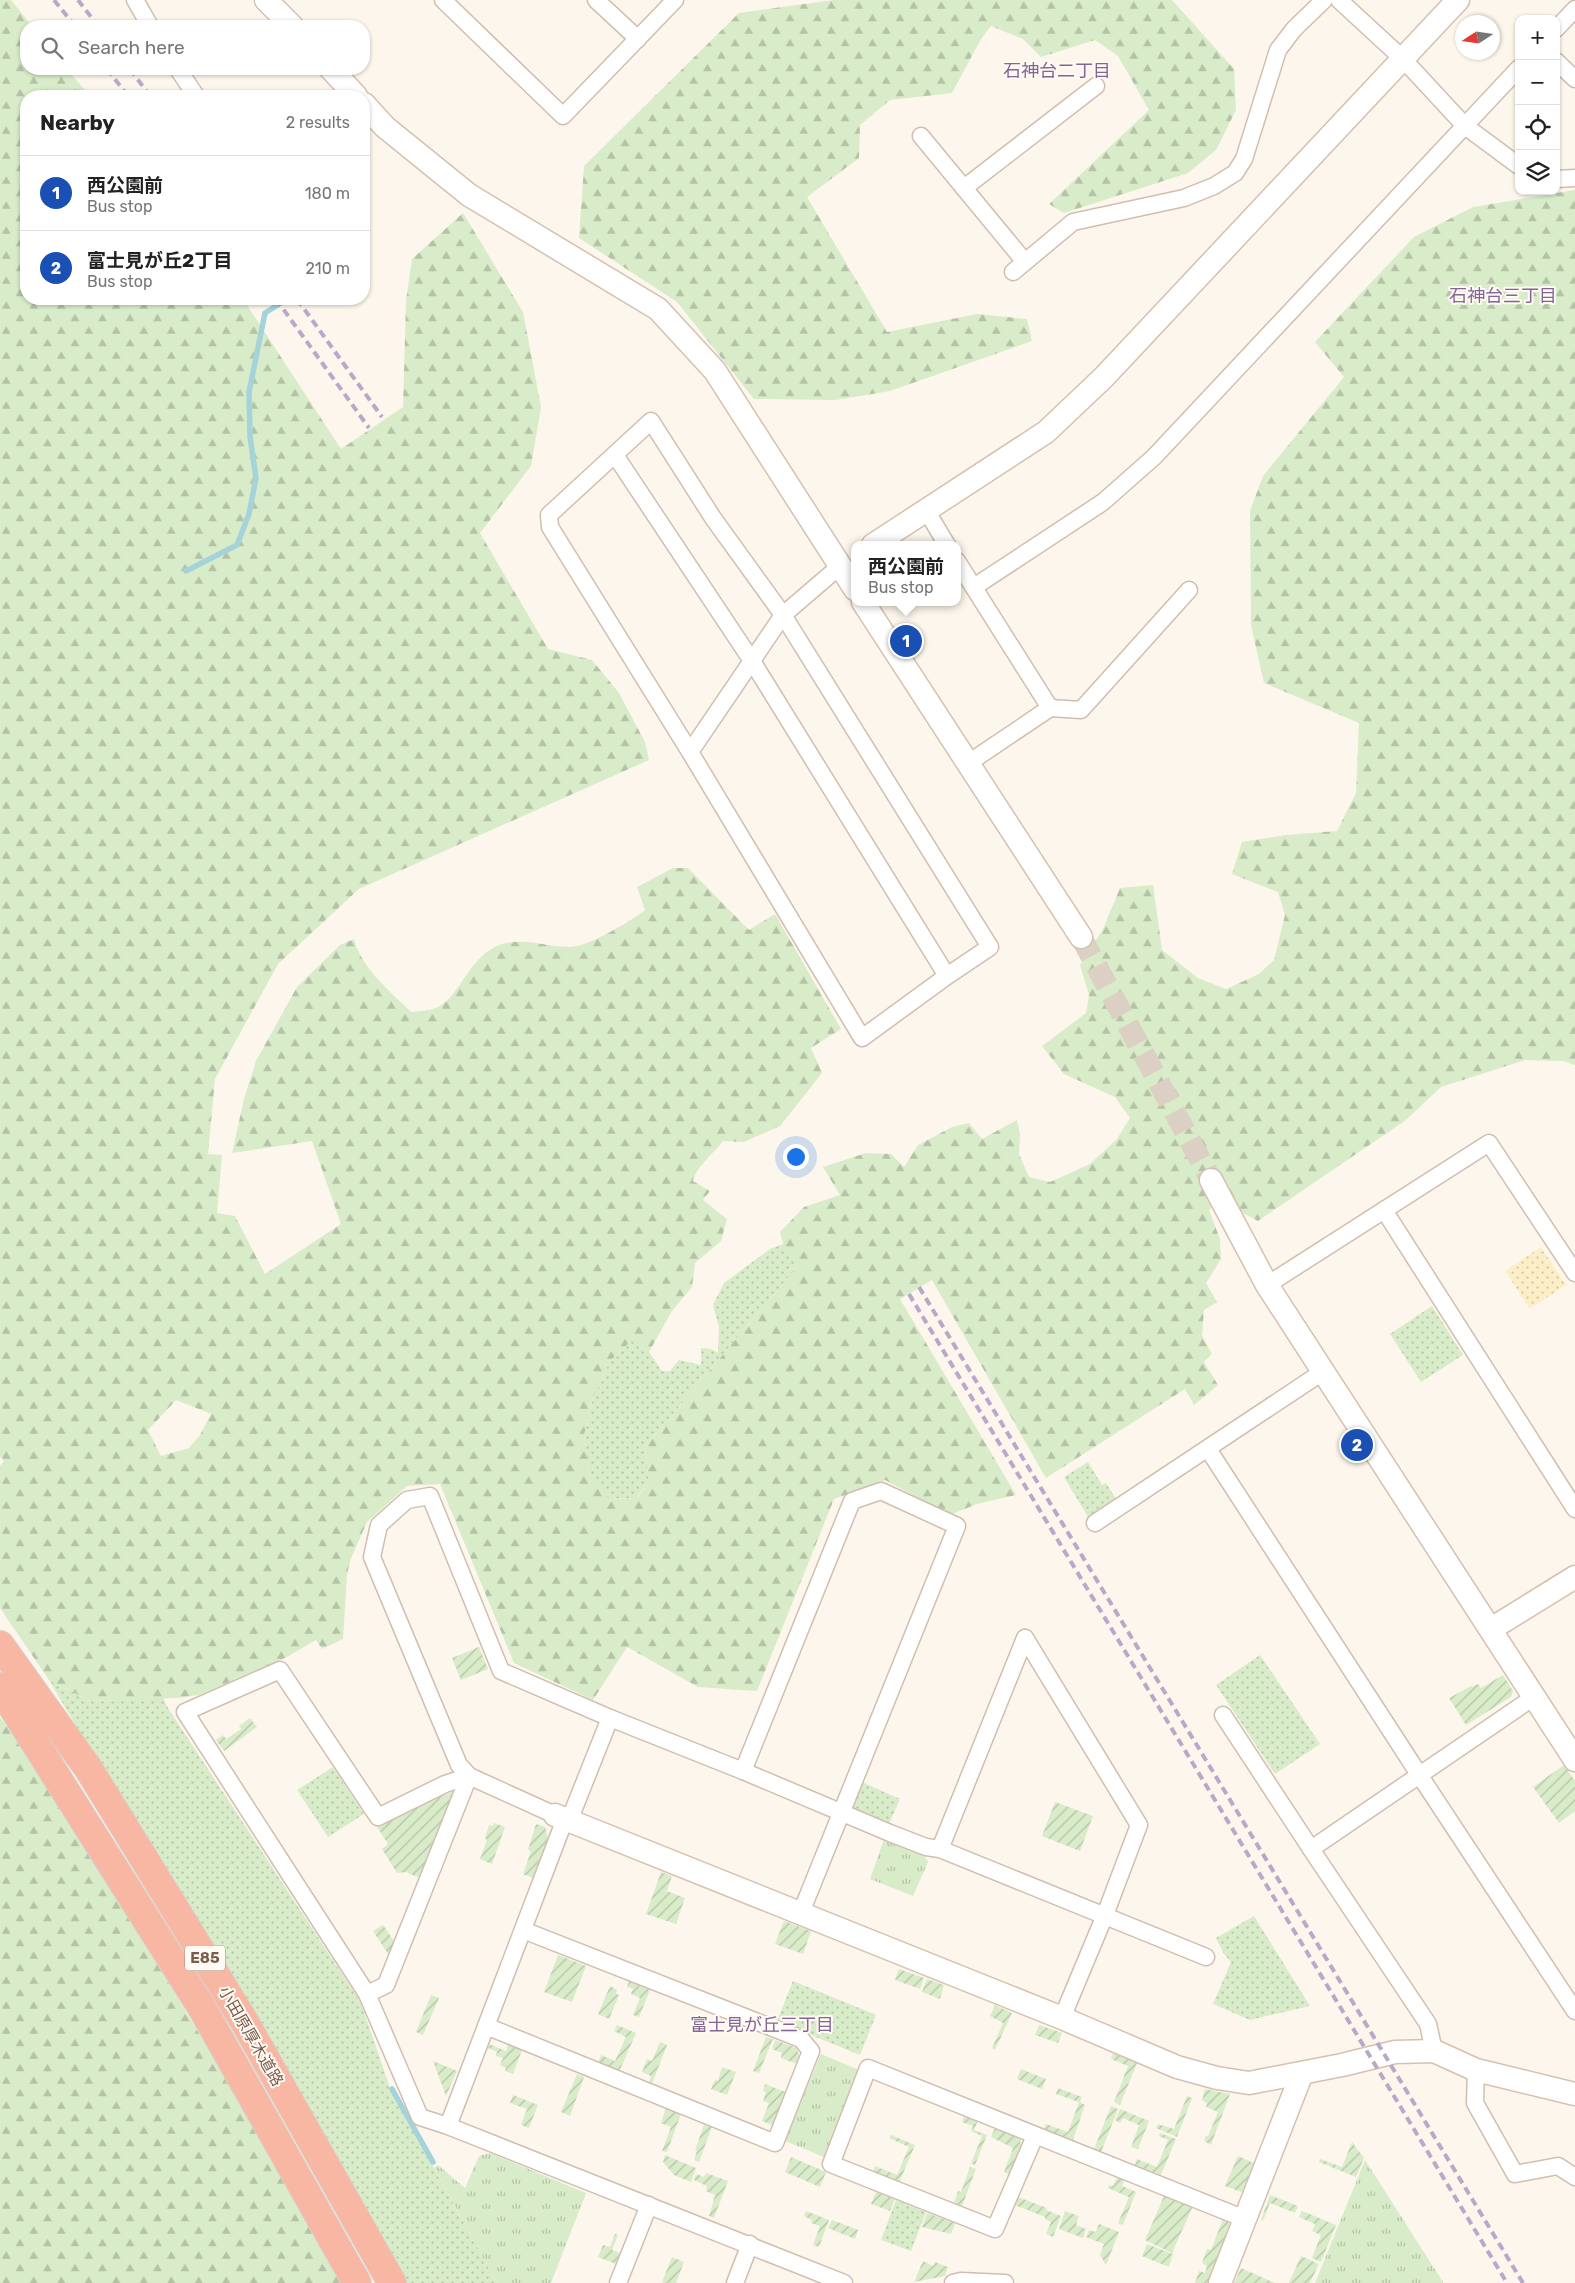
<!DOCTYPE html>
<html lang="en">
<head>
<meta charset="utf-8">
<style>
  body { margin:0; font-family:Rubik,"Noto Sans JP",sans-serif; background:#f2f2f2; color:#222 }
  .controls { position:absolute; right:15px; top:15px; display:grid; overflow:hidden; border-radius:10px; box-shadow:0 1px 4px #0004 }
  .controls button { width:45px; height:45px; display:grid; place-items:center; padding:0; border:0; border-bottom:1px solid #e0e0e0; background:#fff; color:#222; font:25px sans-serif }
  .compass { position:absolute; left:1455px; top:15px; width:45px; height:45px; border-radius:50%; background:#fff; box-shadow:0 1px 4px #0004; rotate:258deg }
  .you { position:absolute; left:795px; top:1156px; width:18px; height:18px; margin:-12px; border:4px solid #fff; border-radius:50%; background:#1a73e8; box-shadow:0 0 0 8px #1a73e833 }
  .badge { display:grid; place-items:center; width:32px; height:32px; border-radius:50%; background:#7c3aed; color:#fff; font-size:16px; font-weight:700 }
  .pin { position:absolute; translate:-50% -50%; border:2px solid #fff; box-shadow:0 1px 5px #0006 }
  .popup { position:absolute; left:851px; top:541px; width:110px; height:65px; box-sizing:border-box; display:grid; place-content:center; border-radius:10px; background:#fff; filter:drop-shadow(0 1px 4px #0005); font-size:16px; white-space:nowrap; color:#767676 }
  .popup b { font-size:19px; color:#222 }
  .popup::after { content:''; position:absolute; left:50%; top:100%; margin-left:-10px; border:10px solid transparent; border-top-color:#fff }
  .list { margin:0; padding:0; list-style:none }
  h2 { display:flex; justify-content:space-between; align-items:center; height:65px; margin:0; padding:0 20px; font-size:21px }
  h2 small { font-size:16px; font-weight:400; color:#767676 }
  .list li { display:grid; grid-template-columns:32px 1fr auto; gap:15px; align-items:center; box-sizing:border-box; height:75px; padding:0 20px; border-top:1px solid #e0e0e0 }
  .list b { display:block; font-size:19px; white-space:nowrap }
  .list p { margin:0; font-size:16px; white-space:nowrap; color:#767676 }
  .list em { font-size:16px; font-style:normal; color:#767676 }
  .icon { flex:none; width:28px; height:28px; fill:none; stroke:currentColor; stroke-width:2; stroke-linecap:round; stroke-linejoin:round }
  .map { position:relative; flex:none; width:1575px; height:2283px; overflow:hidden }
  .search { position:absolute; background:#fff; box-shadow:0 1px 4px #0004; left:20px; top:20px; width:350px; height:55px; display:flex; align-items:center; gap:12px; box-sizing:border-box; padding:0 18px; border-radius:20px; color:#767676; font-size:19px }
  .panel { position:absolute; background:#fff; box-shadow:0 1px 4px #0004; left:20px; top:90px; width:350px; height:215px; border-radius:20px }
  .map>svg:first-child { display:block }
  .grass { fill:url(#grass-dots) }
  .forest { fill:url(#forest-firs); fill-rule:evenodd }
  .sand { fill:url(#sand-dots) }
  .park { fill:url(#park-tufts) }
  .garden { fill:url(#garden-furrows) }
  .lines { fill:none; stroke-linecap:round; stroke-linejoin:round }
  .stream { stroke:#a5d3da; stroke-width:5.5 }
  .secondary-tunnel { stroke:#dcd0c4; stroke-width:22; stroke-dasharray:22 11; stroke-linecap:butt }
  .street-casing { stroke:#d1beb0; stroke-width:19 }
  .secondary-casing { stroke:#d6c0b0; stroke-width:25 }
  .highway-casing { stroke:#dad1cd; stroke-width:30 }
  .street { stroke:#fff; stroke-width:16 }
  .secondary { stroke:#fff; stroke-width:22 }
  .highway { stroke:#f7b7a3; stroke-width:28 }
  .rail { stroke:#b9a8c9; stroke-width:4; stroke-dasharray:8 5; stroke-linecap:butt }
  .labels { text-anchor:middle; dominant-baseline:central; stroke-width:4; stroke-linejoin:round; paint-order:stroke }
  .shield { fill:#fffaf3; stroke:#a28b7f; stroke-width:1 }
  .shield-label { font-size:15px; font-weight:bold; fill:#7a5c4d }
  .street-label { font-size:16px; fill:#7a5c4d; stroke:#fffaf3 }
  .neighbourhood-label { font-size:18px; fill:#846695; stroke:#fffaf3 }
</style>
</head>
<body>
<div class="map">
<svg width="1575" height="2283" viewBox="0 0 1575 2283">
  <defs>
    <pattern id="grass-dots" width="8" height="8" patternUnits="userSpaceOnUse" patternTransform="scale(1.25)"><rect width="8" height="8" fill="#d8ecc9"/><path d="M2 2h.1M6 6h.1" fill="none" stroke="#b4c2a5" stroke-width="1.8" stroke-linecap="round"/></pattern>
    <pattern id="forest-firs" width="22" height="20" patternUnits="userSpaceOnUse" patternTransform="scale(1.25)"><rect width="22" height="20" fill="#d8ecc9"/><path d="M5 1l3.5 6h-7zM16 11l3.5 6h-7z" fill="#b4c2a5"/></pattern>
    <pattern id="sand-dots" width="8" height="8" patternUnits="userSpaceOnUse" patternTransform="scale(1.25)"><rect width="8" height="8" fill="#fcefc7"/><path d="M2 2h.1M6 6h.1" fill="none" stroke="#d1c5a4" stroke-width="1.8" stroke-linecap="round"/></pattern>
    <pattern id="park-tufts" width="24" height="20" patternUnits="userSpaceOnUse" patternTransform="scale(1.25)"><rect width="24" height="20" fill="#d8ecc9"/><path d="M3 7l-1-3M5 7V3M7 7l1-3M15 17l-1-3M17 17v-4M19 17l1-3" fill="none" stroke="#b4c2a5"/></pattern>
    <pattern id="garden-furrows" width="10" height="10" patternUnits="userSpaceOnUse" patternTransform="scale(1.25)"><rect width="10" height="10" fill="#d8ecc9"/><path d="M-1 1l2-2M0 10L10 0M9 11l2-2" fill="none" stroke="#b4c2a5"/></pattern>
  </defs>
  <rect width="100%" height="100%" fill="#fdf6ec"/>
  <g class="grass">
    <polygon points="783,1244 797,1267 645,1447 649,1482 636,1498 609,1499 590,1475 584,1435 593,1398 610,1361 632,1340 649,1352 662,1371 670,1371 679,1360 701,1365 701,1348 711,1349 718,1353 719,1327 713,1305 724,1283 770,1249"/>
    <polygon points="1432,1306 1463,1355 1421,1382 1390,1334"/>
    <polygon points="1088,1462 1102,1485 1106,1483 1116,1499 1088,1517 1064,1477"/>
    <polygon points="1260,1655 1320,1744 1275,1774 1216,1685"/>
    <polygon points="49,1680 90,1701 163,1698 168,1708 361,2003 390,2088 497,2283 404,2283"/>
    <polygon points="333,1767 364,1814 328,1837 297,1790"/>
    <polygon points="862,1782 900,1799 889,1824 851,1808"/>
    <polygon points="1254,1916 1310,2006 1250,2020 1213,2004 1231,1962 1224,1954 1216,1938"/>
    <polygon points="793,1981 876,2015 860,2055 777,2021"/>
    <polygon points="896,2200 926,2212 911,2251 881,2240"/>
  </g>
  <g class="forest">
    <path d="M0 0H11L32 26H26V69H67L90 96H26V299H243L341 449 403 407 406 301 412 259 463 213 523 312 541 407 531 466 480 533 548 649 592 660 619 693 645 742 649 760 359 889 278 964 215 1079 208 1154 222 1155 217 1213 235 1216 265 1274 341 1224 312 1141 232 1153 244 1099 256 1061 297 987 340 945 354 939C361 968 391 992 411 1012 419 1011 431 1011 438 1007 460 996 468 960 495 947 519 935 546 947 570 947 588 947 631 921 645 910L637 887 673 868H688L749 930 775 914 841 1029 811 1048 822 1073 780 1126 744 1142 723 1141C715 1152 695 1168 693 1181L710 1191 703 1200 727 1219 721 1241 695 1263 692 1287 672 1311 649 1352 631 1341 610 1361 593 1398 584 1435 590 1474 609 1499 637 1498 649 1482 645 1447 797 1267 785 1250 780 1232 804 1207 840 1195 823 1167 866 1153 891 1154 904 1167 918 1145 952 1127 969 1123 982 1139 1017 1120 1020 1134 1019 1154 1029 1177 1050 1182 1090 1164 1117 1139 1130 1118 1115 1097 1064 1074 1042 1046 1086 1013 1089 995 1080 965 1103 929 1120 888 1153 885 1162 950 1198 978 1226 989 1259 974 1274 960 1285 915 1278 892 1232 874 1242 842 1286 835 1337 831 1356 793 1359 723 1264 683 1251 625 1250 511 1263 476 1344 377 1315 342 1414 237 1473 207 1575 190V1065L1563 1061 1525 1060 1441 1087 1406 1120 1258 1221 1243 1213 1229 1195 1209 1210 1220 1239 1221 1259 1206 1283 1217 1302 1204 1310 1202 1336 1212 1354 1204 1362 1218 1385 1194 1405 1185 1389 1046 1478 932 1280 900 1299 1016 1495 977 1504 950 1515 885 1480 834 1499 757 1691 698 1687 627 1647 593 1700 514 1663 440 1484 407 1486 367 1522 350 1561 347 1575 343 1639 322 1649 316 1640 285 1658 199 1695 177 1698 90 1701 49 1680 0 1608V1466L4 1461 0 1457ZM176 1400 211 1414 200 1435 189 1448 161 1456 148 1430Z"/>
    <polygon points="833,0 1172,0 1234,69 1236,110 1216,150 1188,173 1064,213 1049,204 1149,110 1118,56 1095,40 1041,57 1023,39 991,26 981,39 952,93 890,100 860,125 859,158 807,197 887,332 977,314 1027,319 1032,341 890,391 836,400 754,399 677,302 579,238 584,166 739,13"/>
    <path d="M0 1717C41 1771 75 1831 111 1889 192 2018 268 2150 343 2283H0Z"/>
  </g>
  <polygon class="sand" points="1541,1247 1566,1285 1530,1309 1505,1271"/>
  <g class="park">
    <polygon points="884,1839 922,1852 928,1862 913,1896 870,1879"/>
    <polygon points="821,2054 859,2070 824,2157 785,2141"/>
    <polygon points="490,2153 586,2193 551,2283 497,2283 434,2168 438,2165 465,2188 479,2156"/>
    <polygon points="1365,2160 1443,2282 1443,2283 1315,2283"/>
  </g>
  <g class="garden">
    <polygon points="479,1647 488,1669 461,1680 452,1658"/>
    <polygon points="1503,1675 1513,1691 1511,1697 1466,1725 1449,1698 1471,1686 1472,1687 1478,1684 1481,1688"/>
    <polygon points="250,1718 257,1727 224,1751 216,1740 223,1735 226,1739 241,1729 239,1726"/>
    <polygon points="1564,1765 1575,1781 1575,1811 1559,1823 1533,1787"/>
    <polygon points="455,1791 419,1878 406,1872 397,1873 382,1849 388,1844 377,1827 421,1804"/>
    <polygon points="1055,1802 1093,1816 1080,1851 1042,1836"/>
    <polygon points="494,1823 505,1827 492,1864 480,1859 487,1840 485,1838 489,1825 493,1826"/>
    <polygon points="536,1824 545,1827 548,1838 533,1878 523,1874 531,1851 528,1850"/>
    <polygon points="661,1872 672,1876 667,1891 685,1898 676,1924 646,1914"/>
    <polygon points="784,1921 811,1931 803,1954 775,1944"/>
    <polygon points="383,1925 396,1944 390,1957 373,1931"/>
    <polygon points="558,1955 586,1966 572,2002 544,1992"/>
    <polygon points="899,1969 924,1978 920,1989 895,1980"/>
    <polygon points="927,1979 944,1985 940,1999 922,1992"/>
    <polygon points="629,1981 650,1990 639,2017 633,2015 640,1998 631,1994 633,1989 627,1987"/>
    <polygon points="610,1986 617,1990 616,1994 619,1995 609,2019 598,2014"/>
    <polygon points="431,1995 439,1998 423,2035 416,2032"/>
    <polygon points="995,2005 1012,2013 995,2050 992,2048 1003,2023 990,2016"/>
    <polygon points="617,2025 636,2033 619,2072 598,2063 601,2055 615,2061 626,2037 614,2031"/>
    <polygon points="1039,2025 1062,2033 1058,2043 1035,2035"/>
    <polygon points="766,2037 773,2039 759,2073 753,2071"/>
    <polygon points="775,2040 797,2048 799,2056 797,2064 781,2058 782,2053 772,2049"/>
    <polygon points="660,2042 667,2045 652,2084 649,2082 651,2076 642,2072 647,2059 652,2061"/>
    <polygon points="489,2044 506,2051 508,2044 522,2050 513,2074 505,2071 506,2068 500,2065 503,2058 496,2056 497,2052 488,2048"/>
    <polygon points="1113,2053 1137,2063 1120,2105 1114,2102 1128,2066 1111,2059"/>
    <polygon points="433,2061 457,2071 446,2096"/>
    <polygon points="722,2067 736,2072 727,2095 711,2089 715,2080 718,2081"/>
    <polygon points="1021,2069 1046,2079 1042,2089 1017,2079"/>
    <polygon points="577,2074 584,2077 570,2116 561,2112"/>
    <polygon points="765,2084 788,2093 775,2126 762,2121 769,2103 763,2101 766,2092 763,2091"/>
    <polygon points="1058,2088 1082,2097 1080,2102 1085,2105 1073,2140 1044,2129 1046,2124 1068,2132 1079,2102 1056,2094"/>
    <polygon points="1205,2089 1230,2094 1211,2145 1204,2141 1206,2136 1208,2136 1218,2112 1206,2107 1207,2103 1202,2100"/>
    <polygon points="513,2095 538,2105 529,2128 521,2125 527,2109 510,2103"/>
    <polygon points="1187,2096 1192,2098 1177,2137 1156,2128 1158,2124 1174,2129"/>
    <polygon points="1111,2106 1118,2109 1101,2152 1094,2149"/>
    <polygon points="666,2108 681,2114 667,2152 662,2151 671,2127 661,2123"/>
    <polygon points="1120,2109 1149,2121 1138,2149 1131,2147 1139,2125 1123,2118 1120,2123 1115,2120"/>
    <polygon points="965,2114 978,2120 974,2130 987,2135 975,2165 971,2163 982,2136 971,2131 973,2126 962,2122"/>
    <polygon points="704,2125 712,2127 699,2162 694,2160 697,2151 695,2150"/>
    <polygon points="995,2128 1020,2138 1021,2148 1011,2175 1004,2172 1013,2148 991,2137"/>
    <polygon points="1160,2133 1176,2139 1161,2175 1135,2165 1137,2159 1157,2167 1168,2140 1159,2136"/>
    <polygon points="891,2135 915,2145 899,2183 873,2172 875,2166 897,2175 909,2147 889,2138"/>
    <polygon points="1352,2142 1364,2158 1356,2177 1319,2162 1320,2159 1342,2167"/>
    <polygon points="665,2155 696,2168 691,2182 674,2175 663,2162"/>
    <polygon points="1238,2156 1256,2164 1244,2193 1225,2186"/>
    <polygon points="791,2157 826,2172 820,2187 785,2172"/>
    <polygon points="970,2167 976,2169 962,2206 954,2203 958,2191 961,2192"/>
    <polygon points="706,2173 728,2181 714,2218 709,2216 715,2195 706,2191 707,2186 694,2180 696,2174 704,2177"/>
    <polygon points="1118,2175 1125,2178 1122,2186 1136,2192 1123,2225 1118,2223 1129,2197 1108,2188 1109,2185 1113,2186"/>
    <polygon points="876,2192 895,2199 890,2211 871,2204"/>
    <polygon points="1165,2194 1193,2206 1172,2253 1145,2240"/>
    <polygon points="1270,2195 1298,2206 1295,2213 1270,2203 1263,2221 1261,2220"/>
    <polygon points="1018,2197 1047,2208 1046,2210 1061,2216 1053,2237 1046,2234 1051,2222 1045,2219 1045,2217 1015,2205"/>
    <polygon points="806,2211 829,2220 819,2247 813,2245 820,2226 811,2223 812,2220 804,2216"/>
    <polygon points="1065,2211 1079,2216 1076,2225 1086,2229 1083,2238 1059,2229"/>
    <polygon points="1302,2211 1336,2225 1321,2262 1312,2258 1321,2235 1312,2231 1315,2224 1299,2217"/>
    <polygon points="927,2213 955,2223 951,2234 922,2227"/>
    <polygon points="1223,2219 1227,2220 1231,2228 1209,2283 1195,2283 1199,2271 1205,2273 1207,2266 1202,2263 1207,2249 1211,2250"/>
    <polygon points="832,2220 858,2230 855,2239 828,2228"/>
    <polygon points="1099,2224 1119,2232 1106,2265 1100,2255 1104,2244 1086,2237 1089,2230 1096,2232"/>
    <polygon points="615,2234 618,2235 612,2250 620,2253 616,2264 598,2257 603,2245 610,2247"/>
    <polygon points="1147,2244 1173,2254 1169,2267 1142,2256"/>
    <polygon points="1301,2256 1319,2264 1310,2283 1289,2283"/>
    <polygon points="672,2257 684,2262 676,2283 664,2283 662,2282"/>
    <polygon points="923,2261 933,2266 935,2262 948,2267 945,2276 914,2282"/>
    <polygon points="1241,2268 1275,2283 1234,2283"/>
  </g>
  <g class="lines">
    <g class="stream">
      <polyline points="186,571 237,545 249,514 256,478 250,437 249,392 265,313 287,299"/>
      <polyline points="392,2089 433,2162"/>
    </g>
    <polyline class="secondary-tunnel" points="1081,937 1211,1180"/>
    <defs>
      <g id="street">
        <polyline points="135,0 150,26"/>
        <polyline points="443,0 563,116 675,0"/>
        <polyline points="596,0 638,39"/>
        <polyline points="1339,0 1403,59 1465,126 1519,166"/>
        <polyline points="1556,29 1575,9"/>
        <polyline points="1556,61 1575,79"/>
        <polyline points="178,69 196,96"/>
        <polyline points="921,136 1025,262"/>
        <polyline points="1556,179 1575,178"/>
        <polyline points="964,188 1096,86"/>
        <polyline points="1013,272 1073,222 1184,198 1214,186 1235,173 1244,159 1278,50 1294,29 1324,0"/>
        <polyline points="615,455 752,661 947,976 990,947 783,615 713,518 651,421 549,515 550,527 690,752 862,1038 947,976"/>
        <polyline points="926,510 947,545"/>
        <polyline points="957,561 1050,708 967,764"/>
        <polyline points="974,587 1103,502 1154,457 1519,68"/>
        <polyline points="1050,708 1081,710 1189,590"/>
        <polyline points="690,752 783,615 840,566"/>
        <polyline points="1384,1210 1575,1509"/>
        <polyline points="1267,1285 1489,1143 1575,1273"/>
        <polyline points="1208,1449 1420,1776 1575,2011"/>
        <polyline points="1095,1523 1324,1371"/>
        <polyline points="1025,1638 1139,1825 1105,1915 1062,2018"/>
        <polyline points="1223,1715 1311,1849"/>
        <polyline points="743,1771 890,1833 926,1847 940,1849 1206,1957"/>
        <polyline points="555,1815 469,1776 459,1765 372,1557 379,1525 407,1500 430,1496 501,1671 610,1718"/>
        <polyline points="565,1819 448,2126 844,2283"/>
        <polyline points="569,1821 610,1718 743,1771 852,1501 881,1491 957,1526 800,1915"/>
        <polyline points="940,1849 1025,1638"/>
        <polyline points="367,1994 386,1985 469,1776"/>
        <polyline points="486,2026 775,2143 811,2051 801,2039 523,1930"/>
        <polyline points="1434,2051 1428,2024 1311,1849 1534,1697"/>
        <polyline points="1476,2070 1475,2103 1515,2174 1558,2166 1575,2177"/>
        <polyline points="448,2126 420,2117 367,1994 185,1712 280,1670 378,1817 445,1784 469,1776"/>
        <polyline points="1035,2136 995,2229 831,2164 868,2068 1245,2219"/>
        <polyline points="618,2283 649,2205"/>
        <polyline points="735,2283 750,2244"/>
        <polyline points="953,2283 961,2281 1005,2283"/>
      </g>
      <g id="secondary">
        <polyline points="266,0 292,26"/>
        <polyline points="331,69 356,96"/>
        <polyline points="364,104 385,127 469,195 658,309 715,371 855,589"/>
        <polyline points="873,545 1046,432 1104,377 1458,0"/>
        <polyline points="863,602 1081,937"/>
        <polyline points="1211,1180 1267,1285 1575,1760"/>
        <polyline points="1491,1629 1575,1577"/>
        <polyline points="555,1815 1062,2018 1177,2067 1217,2078 1249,2083 1342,2065 1395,2052 1434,2051 1476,2070 1575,2094"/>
        <polyline points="1220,2283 1302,2073"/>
      </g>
      <g id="highway">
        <polyline points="0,1645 88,1768 244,2021 392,2283"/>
        <polyline points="0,1687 202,2008 357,2283"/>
      </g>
    </defs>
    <use href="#street" class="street-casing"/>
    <use href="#secondary" class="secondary-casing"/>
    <use href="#highway" class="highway-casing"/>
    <use href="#street" class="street"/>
    <use href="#secondary" class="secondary"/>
    <use href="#highway" class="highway"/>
    <g class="rail">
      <polyline points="54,0 75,26"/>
      <polyline points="78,0 98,26"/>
      <polyline points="107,69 128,96"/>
      <polyline points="130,69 150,96"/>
      <polyline points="276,299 369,428"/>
      <polyline points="297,299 382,417"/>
      <polyline points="919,1287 1523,2283"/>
      <polyline points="909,1294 1507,2283"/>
    </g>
  </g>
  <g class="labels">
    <rect class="shield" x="185" y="1945.5" width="40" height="25" rx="4"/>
    <g class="shield-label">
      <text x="205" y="1958">E85</text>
    </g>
    <g class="street-label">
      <text transform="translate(251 2036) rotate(60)">小田原厚木道路</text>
    </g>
    <g class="neighbourhood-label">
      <text x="1057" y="71">石神台二丁目</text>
      <text x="1503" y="296">石神台三丁目</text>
      <text x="762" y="2025">富士見が丘三丁目</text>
    </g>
  </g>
</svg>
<div class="controls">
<button>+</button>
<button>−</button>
<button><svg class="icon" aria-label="locate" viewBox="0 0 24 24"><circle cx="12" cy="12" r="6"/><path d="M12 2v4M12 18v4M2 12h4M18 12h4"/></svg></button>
<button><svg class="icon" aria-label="layers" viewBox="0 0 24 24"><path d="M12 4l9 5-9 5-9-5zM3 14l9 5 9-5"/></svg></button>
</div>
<svg class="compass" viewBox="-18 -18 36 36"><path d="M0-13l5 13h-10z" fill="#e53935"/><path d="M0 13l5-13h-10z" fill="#767676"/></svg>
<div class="you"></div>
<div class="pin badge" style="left:906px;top:641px;background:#1a4fb4">1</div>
<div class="popup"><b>西公園前</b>Bus stop</div>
<div class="pin badge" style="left:1357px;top:1445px;background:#1a4fb4">2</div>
<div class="search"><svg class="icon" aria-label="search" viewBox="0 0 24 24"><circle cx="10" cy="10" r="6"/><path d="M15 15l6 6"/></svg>Search here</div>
<section class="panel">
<h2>Nearby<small>2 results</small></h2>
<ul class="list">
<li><span class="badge" style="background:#1a4fb4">1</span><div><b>西公園前</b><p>Bus stop</p></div><em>180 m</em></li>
<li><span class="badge" style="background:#1a4fb4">2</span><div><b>富士見が丘2丁目</b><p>Bus stop</p></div><em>210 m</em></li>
</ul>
</section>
</div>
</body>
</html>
